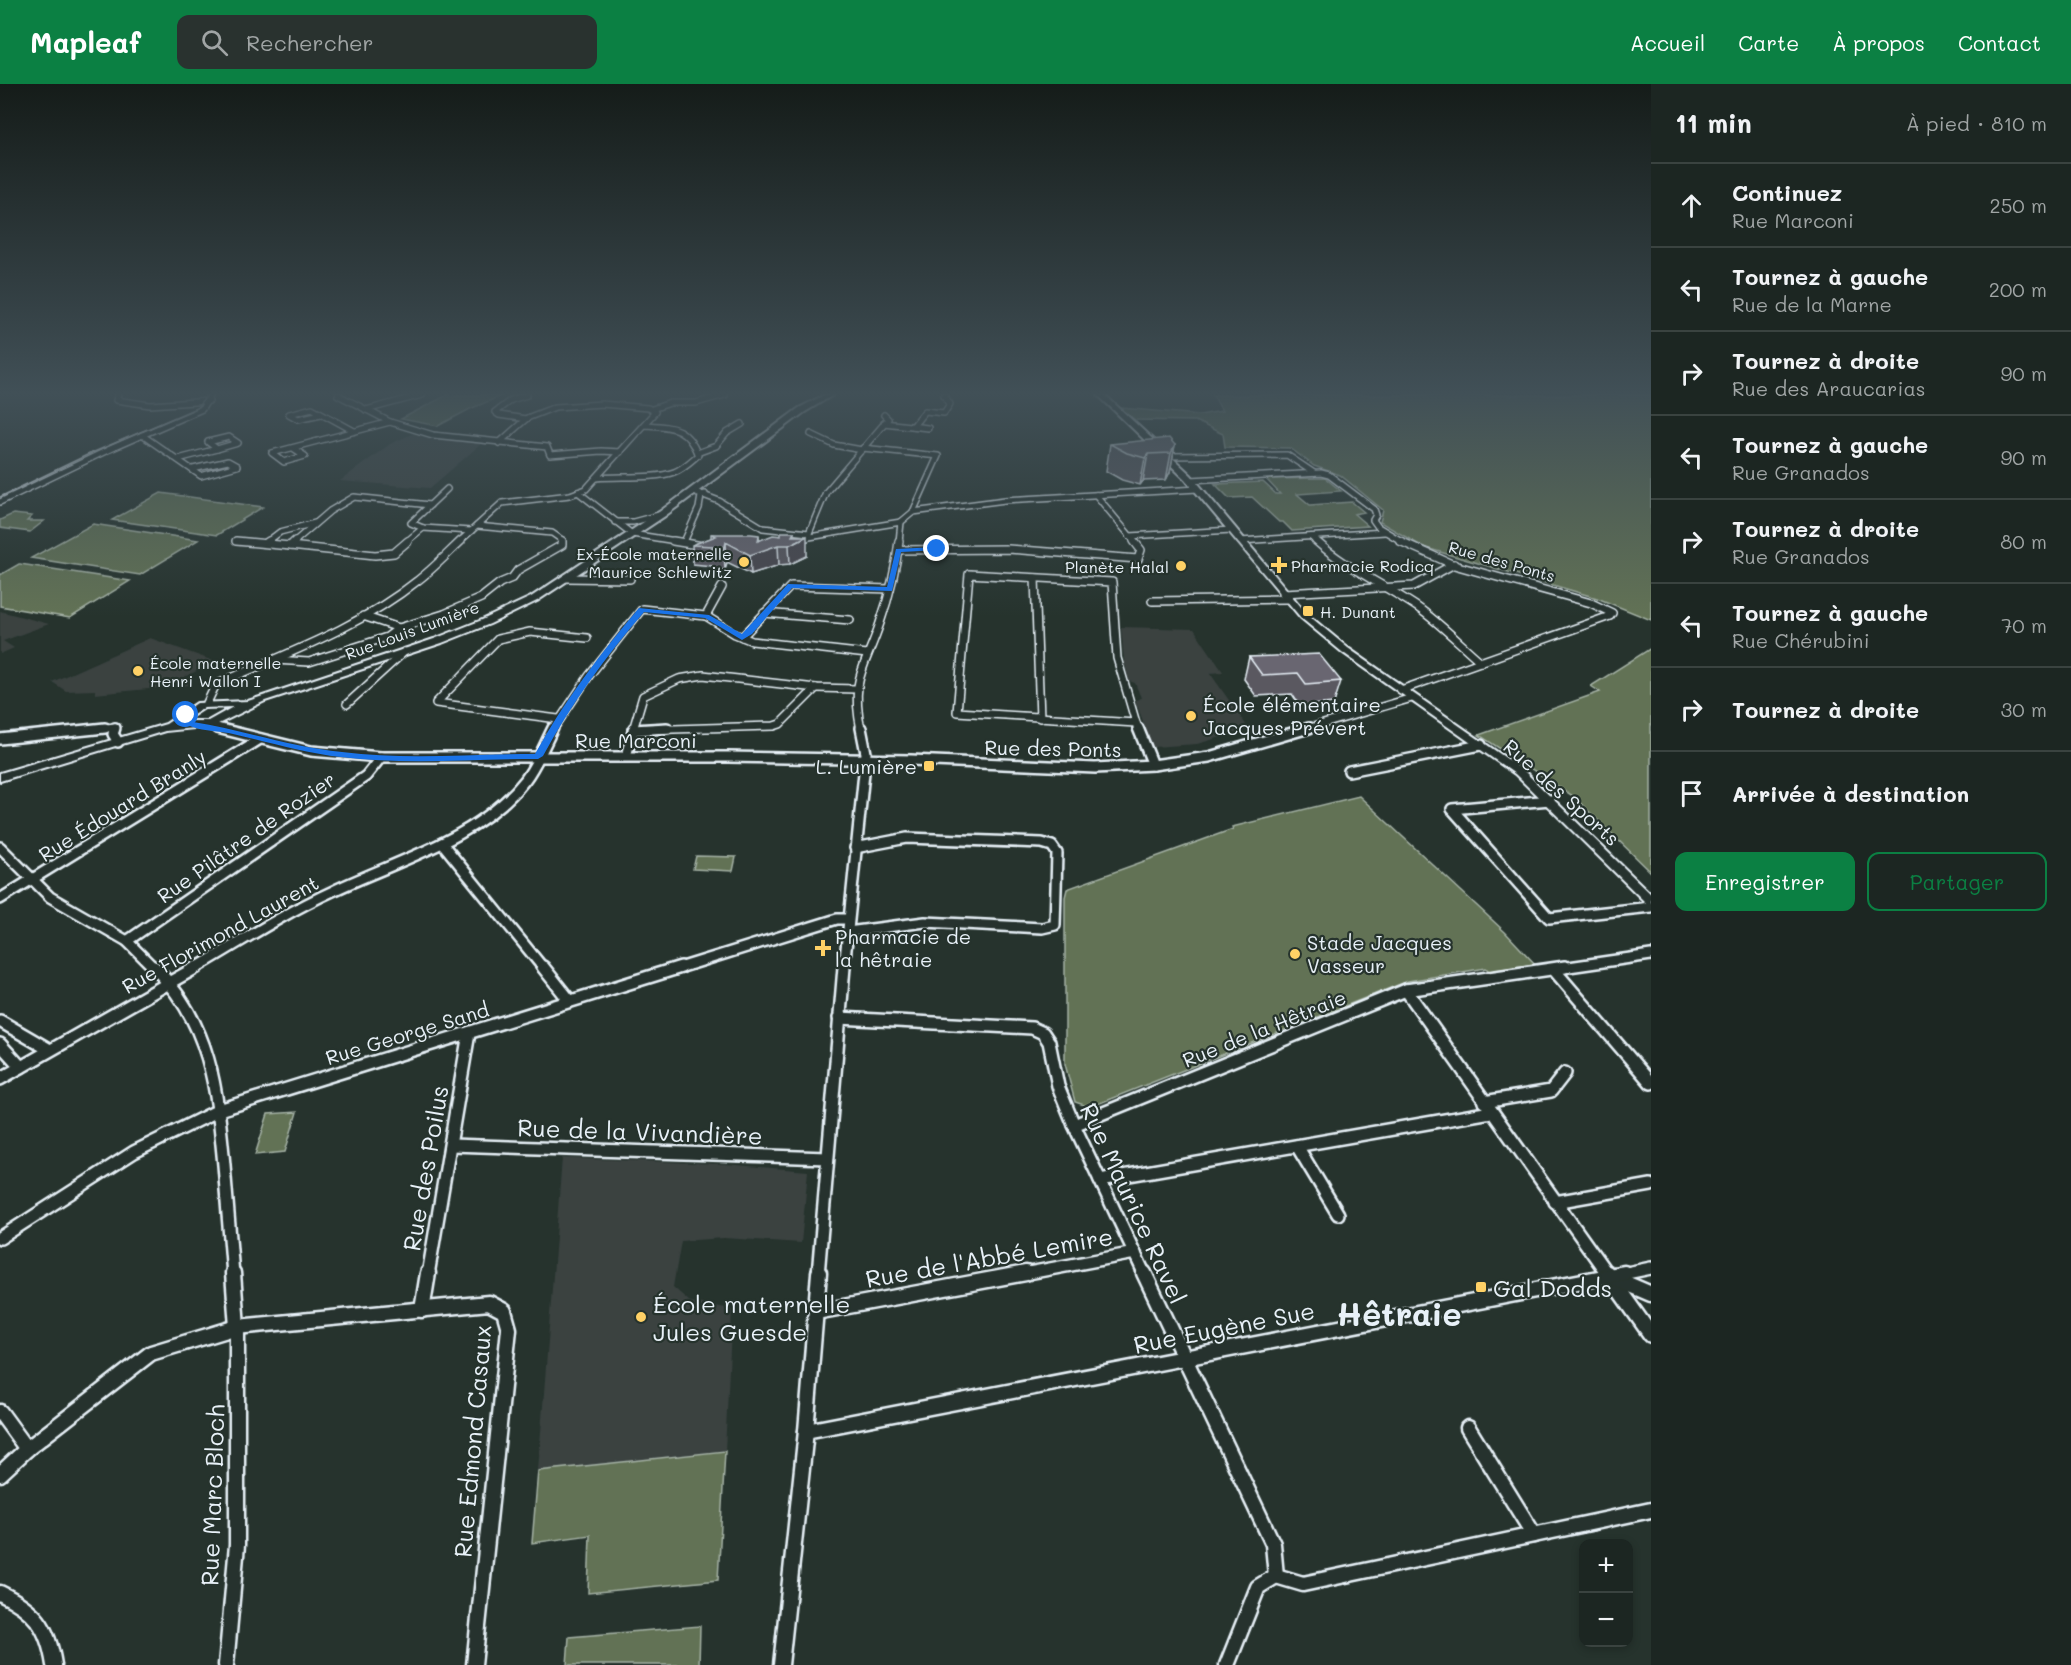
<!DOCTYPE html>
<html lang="fr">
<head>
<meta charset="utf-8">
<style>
  body { margin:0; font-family:Mali,sans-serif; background:#29322f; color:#f1f3f6 }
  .controls { position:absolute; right:18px; bottom:18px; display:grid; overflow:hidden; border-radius:12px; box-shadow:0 3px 9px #0003 }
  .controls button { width:54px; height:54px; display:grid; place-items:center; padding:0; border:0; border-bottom:2px solid #3a4340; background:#1c2622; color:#f1f3f6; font:30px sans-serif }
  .stop { position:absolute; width:18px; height:18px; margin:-14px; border:4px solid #1a73e8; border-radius:50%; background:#fff }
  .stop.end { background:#1a73e8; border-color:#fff; box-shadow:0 2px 6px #0008 }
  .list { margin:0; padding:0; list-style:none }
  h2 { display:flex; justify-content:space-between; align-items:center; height:78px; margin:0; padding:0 24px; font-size:26px }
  h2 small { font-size:20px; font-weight:400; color:#a0a5a5 }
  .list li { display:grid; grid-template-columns:39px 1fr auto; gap:18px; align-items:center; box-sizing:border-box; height:84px; padding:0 24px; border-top:2px solid #3a4340 }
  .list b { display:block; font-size:22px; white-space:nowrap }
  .list p { margin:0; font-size:20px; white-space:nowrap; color:#a0a5a5 }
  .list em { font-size:20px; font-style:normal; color:#a0a5a5 }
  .actions { display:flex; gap:12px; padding:18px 24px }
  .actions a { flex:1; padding:14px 0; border:2px solid #0b8043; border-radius:12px; text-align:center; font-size:21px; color:#0b8043 }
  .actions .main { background:#0b8043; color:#fff }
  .icon { flex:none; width:33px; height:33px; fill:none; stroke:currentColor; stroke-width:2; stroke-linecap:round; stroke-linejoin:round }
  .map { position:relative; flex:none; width:1651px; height:1581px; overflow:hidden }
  header { display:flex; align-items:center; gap:36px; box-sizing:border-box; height:84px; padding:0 30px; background:#0b8043; color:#fff }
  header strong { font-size:28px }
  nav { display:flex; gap:33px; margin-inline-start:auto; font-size:21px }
  .search { width:420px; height:54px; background:#29322f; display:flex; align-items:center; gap:15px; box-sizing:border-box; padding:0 21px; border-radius:12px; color:#a0a5a5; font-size:22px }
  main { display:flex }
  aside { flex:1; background:#1c2622 }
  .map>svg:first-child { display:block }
  .built { fill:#3a4241 }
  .green { fill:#627254; stroke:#a5b2a6; stroke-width:1.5 }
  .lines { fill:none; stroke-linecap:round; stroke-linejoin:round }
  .minor-far4-casing { stroke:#e8f1f8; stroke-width:8 }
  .minor-far3-casing { stroke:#e8f1f8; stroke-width:10 }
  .minor-far2-casing { stroke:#e8f1f8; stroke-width:14 }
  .minor-far1-casing { stroke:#e8f1f8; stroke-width:16 }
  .minor-casing { stroke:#e8f1f8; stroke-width:19 }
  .tertiary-casing { stroke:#e8f1f8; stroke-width:4 }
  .secondary-casing { stroke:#e8f1f8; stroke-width:4 }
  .minor-far4 { stroke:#26332d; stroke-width:5 }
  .minor-far3 { stroke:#26332d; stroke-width:7 }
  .minor-far2 { stroke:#26332d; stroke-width:9 }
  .minor-far1 { stroke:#26332d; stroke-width:11 }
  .minor { stroke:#26332d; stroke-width:14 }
  .tertiary { fill:#26332d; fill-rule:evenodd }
  .secondary { fill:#26332d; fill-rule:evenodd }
  .tram { stroke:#e8f1f8; stroke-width:1.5 }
  .wall { fill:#5a5861; stroke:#e8f1f8; stroke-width:1.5 }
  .shaded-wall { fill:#4a474f; stroke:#e8f1f8; stroke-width:1.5 }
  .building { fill:#696671; stroke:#e8f1f8; stroke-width:1.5 }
  .route { fill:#1a73e8 }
  .poi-dot { fill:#ffd166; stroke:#26332d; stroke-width:2 }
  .labels { text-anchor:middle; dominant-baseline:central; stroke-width:4.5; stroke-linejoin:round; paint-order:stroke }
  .far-poi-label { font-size:16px; fill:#e8f1f8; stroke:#26332d; text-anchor:start }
  .far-street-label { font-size:16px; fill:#e8f1f8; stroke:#26332d }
  .poi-label { font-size:20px; fill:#e8f1f8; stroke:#26332d; text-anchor:start }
  .street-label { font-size:20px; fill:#e8f1f8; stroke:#26332d }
  .near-street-label { font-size:24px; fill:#e8f1f8; stroke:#26332d }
  .near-poi-label { font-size:24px; fill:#e8f1f8; stroke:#26332d; text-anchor:start }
  .near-district-label { font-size:32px; font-weight:bold; fill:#e8f1f8; stroke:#26332d }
</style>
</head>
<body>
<header>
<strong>Mapleaf</strong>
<div class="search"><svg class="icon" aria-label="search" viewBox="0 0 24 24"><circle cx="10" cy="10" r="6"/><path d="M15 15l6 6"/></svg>Rechercher</div>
<nav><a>Accueil</a><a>Carte</a><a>À propos</a><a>Contact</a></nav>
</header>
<main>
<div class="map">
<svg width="1651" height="1581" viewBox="0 0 1651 1581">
  <rect width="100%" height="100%" fill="#26332d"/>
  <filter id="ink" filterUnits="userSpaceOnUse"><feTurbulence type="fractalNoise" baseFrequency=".0167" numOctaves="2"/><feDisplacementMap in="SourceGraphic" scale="12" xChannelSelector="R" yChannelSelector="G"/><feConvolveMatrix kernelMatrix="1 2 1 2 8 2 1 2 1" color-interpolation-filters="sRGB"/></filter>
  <g filter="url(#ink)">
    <g class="built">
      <polygon points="414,349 481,360 430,404 340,397 390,360"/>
      <polygon points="0,527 49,540 3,557 14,564 0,570"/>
      <polygon points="1121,543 1194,545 1223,588 1210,589 1249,645 1197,660 1153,663 1136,619 1136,616 1141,614 1135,599 1129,597 1124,577"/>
      <polygon points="150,554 216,578 184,593 193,597 191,601 95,610 95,606 66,607 52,598"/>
      <polygon points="562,1074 725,1080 808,1087 801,1159 724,1154 681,1157 673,1203 690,1218 732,1225 725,1367 538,1387"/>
    </g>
    <g class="green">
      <polygon points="447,311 503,311 470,325 438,342 401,335"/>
      <polygon points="1213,311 1651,311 1651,536 1597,514 1423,463 1380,438 1383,426 1340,391 1314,382 1290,364 1225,363 1223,350 1195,337 1135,336 1121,324 1200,331 1222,327"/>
      <polygon points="1325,394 1341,407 1297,410 1310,421 1352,418 1364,428 1354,430 1368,442 1292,447 1283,438 1279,438 1252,413 1229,414 1215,400 1263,398 1276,410 1280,410 1266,395"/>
      <polygon points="161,409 263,423 217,451 112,436"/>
      <polygon points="13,430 32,432 27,437 44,437 30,448 0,444 0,436"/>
      <polygon points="93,440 198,456 140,491 31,474"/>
      <polygon points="19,480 20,480 130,497 70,534 0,522 0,491"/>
      <polygon points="1651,564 1651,788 1573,712 1479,651 1600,608 1591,602"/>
      <polygon points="1359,712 1505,848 1535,880 1489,887 1486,884 1408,897 1090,1023 1075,1018 1065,980 1065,813 1067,805 1233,745 1232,743"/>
      <polygon points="696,772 736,773 733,787 693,785"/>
      <polygon points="297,1028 285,1068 255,1071 268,1030"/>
      <polygon points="725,1367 718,1496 588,1509 590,1451 532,1459 538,1387"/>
      <polygon points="700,1542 699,1581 567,1581 569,1553"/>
    </g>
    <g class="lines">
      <defs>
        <g id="minor-far4">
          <polyline points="118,311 116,316 150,321 209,317"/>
          <polyline points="338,311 390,338 433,351 547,363 550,371 601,367 620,368"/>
          <polyline points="652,325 670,319 696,319 725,311"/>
          <polyline points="366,326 422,311"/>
          <polyline points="321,330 298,335 289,330 312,324 354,347"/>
          <polyline points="526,335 499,331 495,328 511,316 527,311"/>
          <polyline points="884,339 928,344"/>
          <polyline points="913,342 925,327 944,329 950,320 944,311"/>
          <polyline points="811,350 834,361 862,366"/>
          <polyline points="142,351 201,392 237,382 228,377 193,385"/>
          <polygon points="229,353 238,359 217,365 208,358"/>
          <polyline points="293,364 305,372 284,378 272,369 390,338"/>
          <polyline points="697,369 716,362 727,349 742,340"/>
          <polyline points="1167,372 1287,371 1314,389"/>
          <polyline points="178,375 217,365"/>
          <path d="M597 394C618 392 656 395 674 388 683 385 691 377 698 371 686 342 673 343 644 341"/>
          <polyline points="1190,396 1321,389 1329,391 1374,425 1376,431 1373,436 1378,443 1403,458"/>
          <polyline points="447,405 411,439 423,444 471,447"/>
          <polyline points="693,407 719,417 763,444 809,449"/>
          <polyline points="578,408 632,450 682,458"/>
          <polyline points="1096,411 1135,458"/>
          <polyline points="0,418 110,365 202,325 210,312"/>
          <polyline points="913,428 1005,416 1198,405"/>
          <polyline points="615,438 633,438 659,431"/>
          <polyline points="477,442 552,449 562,456 562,458"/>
          <polyline points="1130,452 1232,446"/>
          <polyline points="1311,453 1317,458"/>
          <polyline points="807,454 826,408 888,335 884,331"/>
          <polyline points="797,455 901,438 913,428 938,372 863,364"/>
          <polyline points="236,457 252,458"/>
          <polyline points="1240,457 1385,448"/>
          <polyline points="267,458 280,448 315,439"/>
          <polyline points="294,458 330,427 354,413 430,421"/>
          <polyline points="406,458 423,444"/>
          <polyline points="459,458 502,419 570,411 586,405 655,328 648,324 602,320 555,323 527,334 499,359"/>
          <polyline points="684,458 699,424 701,412 705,410"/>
          <polyline points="899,458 901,438"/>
        </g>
        <g id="minor-far3">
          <polyline points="236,457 290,462 295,457"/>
          <polyline points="673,457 703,462"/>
          <path d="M1316 457C1346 484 1383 500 1417 523 1440 539 1460 560 1481 578"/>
          <polyline points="1400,457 1454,481 1591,519 1612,529 1610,532 1401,606"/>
          <polyline points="266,459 269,457"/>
          <polyline points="290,462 375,471 394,469 408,457"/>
          <polyline points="898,466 1008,465 1138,475 1141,466 1134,457"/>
          <polygon points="969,490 1112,498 1117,574 1136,639 957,628"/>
          <polyline points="567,494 630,495"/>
          <polyline points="1035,494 1040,634"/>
          <polyline points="1283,509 1414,502 1454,480"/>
          <polyline points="1152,517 1288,515"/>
          <polyline points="764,529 850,536"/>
          <polyline points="363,532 399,544"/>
          <polyline points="706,532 722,503"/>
          <polyline points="742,553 791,502 890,505"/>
          <polyline points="274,576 309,578 387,553 399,544 444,530 481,514 500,499 512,494 518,486 562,461 562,457"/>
          <path d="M207 619 215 602 222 598C288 569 360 543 417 497 433 485 447 470 461 457"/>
          <polyline points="347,620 404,568"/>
          <polyline points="558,635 436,619 498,555 530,548 587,554"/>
          <polyline points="1136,639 1139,646"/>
          <polyline points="204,641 223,646"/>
          <polyline points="90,646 115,643 114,646"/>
          <polyline points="553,646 589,592 642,525 706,532 735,550 752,557 867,570"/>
          <polyline points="633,646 643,612 679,595 703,591 816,604 856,605"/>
          <polyline points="641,646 774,642 780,640 816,604"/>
          <path d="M861 646C850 593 865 585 880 539 889 513 896 484 899 457"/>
          <polyline points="1303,646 1412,614"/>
        </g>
        <g id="minor-far2">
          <polyline points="115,644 113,650 118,658"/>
          <polyline points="217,644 311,667 381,673 728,673 911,676 1095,684 1153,681 1209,673 1309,644"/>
          <polyline points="1138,644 1153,681"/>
          <polyline points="633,646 667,644"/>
          <polyline points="0,655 105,644"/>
          <polyline points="626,672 634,644"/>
          <polyline points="1349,687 1481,661"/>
          <polyline points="1550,716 1452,725 1549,834 1651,823"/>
          <polyline points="442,759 544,885"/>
          <polyline points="0,763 50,813 127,857 155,885"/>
          <polyline points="0,815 260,655"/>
          <polyline points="848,848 925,838 1042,844 1055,841 1057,769 1052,762 1042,759 907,754 855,764"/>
          <polyline points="127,857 366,692 381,673"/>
          <path d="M194 885C240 858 285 829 333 807 398 776 479 755 525 696 537 680 544 662 553 644"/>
          <polyline points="676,885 837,835 848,835"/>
          <polyline points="844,885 866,669 861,644"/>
          <polyline points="1555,885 1651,871"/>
        </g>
        <g id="minor-far1">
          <path d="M154 883C211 939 217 1006 224 1081 227 1118 230 1154 233 1191"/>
          <polyline points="543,883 570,917"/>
          <polyline points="1555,887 1651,999"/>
          <polyline points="1406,906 1608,1191"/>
          <polyline points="839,934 1032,944 1043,949 1049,958 1058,1002 1074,1041 1145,1191"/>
          <polyline points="0,937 50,966"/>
          <polyline points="0,960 21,983"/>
          <polyline points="0,995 197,883"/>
          <polyline points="1484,1018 1551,1007 1565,989"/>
          <polyline points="1074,1041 1406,906 1565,883"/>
          <polyline points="451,1061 827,1074"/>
          <polyline points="1297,1062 1338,1130"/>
          <polyline points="1100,1096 1491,1028"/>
          <polyline points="1555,1118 1651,1101"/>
          <polyline points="0,1154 134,1068 219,1026 681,883"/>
          <polyline points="428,1191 469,949"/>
          <polyline points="818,1191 844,883"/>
          <polyline points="1018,1191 1135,1169"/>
          <polyline points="1617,1191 1651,1184"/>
        </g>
        <g id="minor">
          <polyline points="1144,1189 1273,1460 1276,1492"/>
          <polyline points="1607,1189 1651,1251"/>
          <polyline points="1609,1192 1651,1210"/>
          <polyline points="422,1226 428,1189"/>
          <polyline points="816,1228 1026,1189"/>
          <polyline points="0,1328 27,1365"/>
          <polyline points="1468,1344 1534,1451"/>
          <polyline points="806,1347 1624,1189"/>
          <polyline points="0,1390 27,1365 151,1269 237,1243 489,1219 504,1227 509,1245 474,1581"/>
          <polyline points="1276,1492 1303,1500 1651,1426"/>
          <path d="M0 1509C35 1526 48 1542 54 1581"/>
          <polyline points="226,1581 237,1461 237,1243 233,1189"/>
          <polyline points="781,1581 806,1347 819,1189"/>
          <polyline points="1227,1581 1258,1503 1276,1492"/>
        </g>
        <polygon id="tertiary" points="1098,311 1105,311 1191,391 1307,530 1348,564 1523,686 1651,810 1651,821 1647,820 1515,690 1342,568 1301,534 1185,395"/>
        <path id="secondary" d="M824 311H833L805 328 665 432 537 517 490 540 442 559 265 617 214 642 165 647 0 697V689L166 640 197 619 248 617 434 555 482 536 531 513 659 428 799 324ZM233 623 208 637H184L204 624Z"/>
      </defs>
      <use href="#minor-far4" class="minor-far4-casing"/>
      <use href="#minor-far3" class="minor-far3-casing"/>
      <use href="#minor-far2" class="minor-far2-casing"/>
      <use href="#minor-far1" class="minor-far1-casing"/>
      <use href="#minor" class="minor-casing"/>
      <use href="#tertiary" class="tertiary-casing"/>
      <use href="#secondary" class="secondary-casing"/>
      <use href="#minor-far4" class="minor-far4"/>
      <use href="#minor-far3" class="minor-far3"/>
      <use href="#minor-far2" class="minor-far2"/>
      <use href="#minor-far1" class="minor-far1"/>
      <use href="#minor" class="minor"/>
      <use href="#tertiary" class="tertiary"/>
      <use href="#secondary" class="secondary"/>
      <polyline class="tram" points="0,413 87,371 197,324 207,311"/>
    </g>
    <g class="wall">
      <polygon points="1110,360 1175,361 1170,388 1166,396 1143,397 1140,401 1122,396 1106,387"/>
      <polygon points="711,450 759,456 794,452 807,472 790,480 779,481 751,490 727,478 725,486 713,485 712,482 693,480 692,461 711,454"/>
      <polygon points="1249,573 1341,597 1334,619 1300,622 1292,610 1256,612 1244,595"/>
    </g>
    <g class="shaded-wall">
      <polygon points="1175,361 1170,388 1166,396 1171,369"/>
      <polygon points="1148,370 1143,397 1140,401 1145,374"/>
      <polygon points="794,448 794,459 807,452 807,472 790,480 789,461"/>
      <polygon points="759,451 760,467 778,461 779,481 751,490 750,471 758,457"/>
      <polygon points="726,458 727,478 725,486 724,466"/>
    </g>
    <g class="building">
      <polygon points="1169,354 1175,361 1171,369 1148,370 1145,374 1127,369 1110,360"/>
      <polygon points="781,448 794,448 792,452 807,452 789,461 778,461 750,471 726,458 724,466 711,466 713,462 692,461 716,452 711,450 751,450 759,451 758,457 773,451 781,452"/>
      <polygon points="1319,570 1341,597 1306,600 1298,589 1262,591 1249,573"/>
    </g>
  </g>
  <linearGradient id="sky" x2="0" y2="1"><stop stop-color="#151c19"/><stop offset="0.58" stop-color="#415057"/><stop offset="1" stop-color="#415057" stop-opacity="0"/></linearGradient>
  <rect width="1651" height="533" fill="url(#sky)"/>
  <path class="route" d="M937 463 940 466 901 468 892 507 792 504 752 550 742 556 705 534 644 528C605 573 571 620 543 672L538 675C474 675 404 681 341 673 304 669 269 658 233 650 217 646 193 648 181 636L182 631 186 628 189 629V635L193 638C243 646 291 663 342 668 405 676 471 670 535 670 564 617 600 570 639 524L709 531 742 550 788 500 887 503 896 465Z"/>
  <g class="poi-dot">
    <circle cx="744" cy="478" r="6"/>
    <path d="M1276 472h6v6h6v6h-6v6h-6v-6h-6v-6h6z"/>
    <circle cx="1181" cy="482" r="6"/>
    <rect x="1302" y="521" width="12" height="12" rx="3"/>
    <circle cx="138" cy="587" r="6"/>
    <circle cx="1191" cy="632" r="6"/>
    <rect x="923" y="676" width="12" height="12" rx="3"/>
    <path d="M820 855h6v6h6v6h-6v6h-6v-6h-6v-6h6z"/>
    <circle cx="1295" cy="870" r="6"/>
    <rect x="1475" y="1197" width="12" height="12" rx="3"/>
    <circle cx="641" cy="1233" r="6"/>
  </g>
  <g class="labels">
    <g class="far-poi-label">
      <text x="732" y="469" text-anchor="end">Ex-École maternelle<tspan x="732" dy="18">Maurice Schlewitz</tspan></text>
      <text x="1291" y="481">Pharmacie Rodicq</text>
      <text x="1169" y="482" text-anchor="end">Planète Halal</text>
      <text x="1320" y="527">H. Dunant</text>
      <text x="150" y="578">École maternelle<tspan x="150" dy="18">Henri Wallon I</tspan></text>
    </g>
    <g class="far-street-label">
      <text transform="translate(1502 477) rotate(16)">Rue des Ponts</text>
      <text transform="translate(412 546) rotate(-20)">Rue Louis Lumière</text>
    </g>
    <g class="poi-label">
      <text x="1203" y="620">École élémentaire<tspan x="1203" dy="23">Jacques Prévert</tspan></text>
      <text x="917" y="682" text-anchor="end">L. Lumière</text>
      <text x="835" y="852">Pharmacie de<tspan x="835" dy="23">la hêtraie</tspan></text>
      <text x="1307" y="858">Stade Jacques<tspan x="1307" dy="23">Vasseur</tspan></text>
    </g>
    <g class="street-label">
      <text x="636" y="656">Rue Marconi</text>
      <text transform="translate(1053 664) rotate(1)">Rue des Ponts</text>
      <text transform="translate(1562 708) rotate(42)">Rue des Sports</text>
      <text transform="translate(122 721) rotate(-32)">Rue Édouard Branly</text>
      <text transform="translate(246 753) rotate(-35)">Rue Pilâtre de Rozier</text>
      <text transform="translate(220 850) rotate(-29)">Rue Florimond Laurent</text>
      <text transform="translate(1264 944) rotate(-22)">Rue de la Hêtraie</text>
      <text transform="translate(407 949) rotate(-17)">Rue George Sand</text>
    </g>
    <g class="near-street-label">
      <text transform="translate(640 1047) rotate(2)">Rue de la Vivandière</text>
      <text transform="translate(425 1084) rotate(-80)">Rue des Poilus</text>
      <text transform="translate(1134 1119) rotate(65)">Rue Maurice Ravel</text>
      <text transform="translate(989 1173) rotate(-10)">Rue de l'Abbé Lemire</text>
      <text transform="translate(1224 1243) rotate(-11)">Rue Eugène Sue</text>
      <text transform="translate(472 1357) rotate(-85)">Rue Edmond Casaux</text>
      <text transform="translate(212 1411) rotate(-88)">Rue Marc Bloch</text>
    </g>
    <g class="near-poi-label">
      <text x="1493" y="1203">Gal Dodds</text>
      <text x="653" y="1219">École maternelle<tspan x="653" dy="28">Jules Guesde</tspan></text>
    </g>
    <g class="near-district-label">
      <text x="1399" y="1229">Hêtraie</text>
    </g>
  </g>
</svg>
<div class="controls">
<button>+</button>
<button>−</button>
</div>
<div class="stop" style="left:186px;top:631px"></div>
<div class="stop end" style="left:937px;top:465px"></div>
</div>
<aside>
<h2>11 min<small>À pied · 810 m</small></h2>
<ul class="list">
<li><svg class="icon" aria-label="ahead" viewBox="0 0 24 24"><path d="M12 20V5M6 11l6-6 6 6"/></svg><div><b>Continuez</b><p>Rue Marconi</p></div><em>250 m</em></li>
<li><svg class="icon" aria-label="left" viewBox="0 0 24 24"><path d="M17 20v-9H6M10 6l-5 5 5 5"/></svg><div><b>Tournez à gauche</b><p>Rue de la Marne</p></div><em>200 m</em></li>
<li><svg class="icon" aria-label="right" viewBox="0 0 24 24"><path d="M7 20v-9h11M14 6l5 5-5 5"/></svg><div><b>Tournez à droite</b><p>Rue des Araucarias</p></div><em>90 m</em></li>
<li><svg class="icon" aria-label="left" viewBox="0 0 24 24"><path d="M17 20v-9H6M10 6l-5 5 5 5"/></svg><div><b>Tournez à gauche</b><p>Rue Granados</p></div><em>90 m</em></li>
<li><svg class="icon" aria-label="right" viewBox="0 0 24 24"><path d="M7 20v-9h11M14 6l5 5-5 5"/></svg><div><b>Tournez à droite</b><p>Rue Granados</p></div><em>80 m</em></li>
<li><svg class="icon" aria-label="left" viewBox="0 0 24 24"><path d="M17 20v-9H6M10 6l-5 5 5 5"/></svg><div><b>Tournez à gauche</b><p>Rue Chérubini</p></div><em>70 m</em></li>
<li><svg class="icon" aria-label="right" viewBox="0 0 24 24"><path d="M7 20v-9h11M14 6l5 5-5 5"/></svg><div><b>Tournez à droite</b></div><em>30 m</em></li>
<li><svg class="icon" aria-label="arrive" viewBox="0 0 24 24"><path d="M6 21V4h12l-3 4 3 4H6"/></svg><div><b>Arrivée à destination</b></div></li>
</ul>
<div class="actions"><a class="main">Enregistrer</a><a>Partager</a></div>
</aside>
</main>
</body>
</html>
